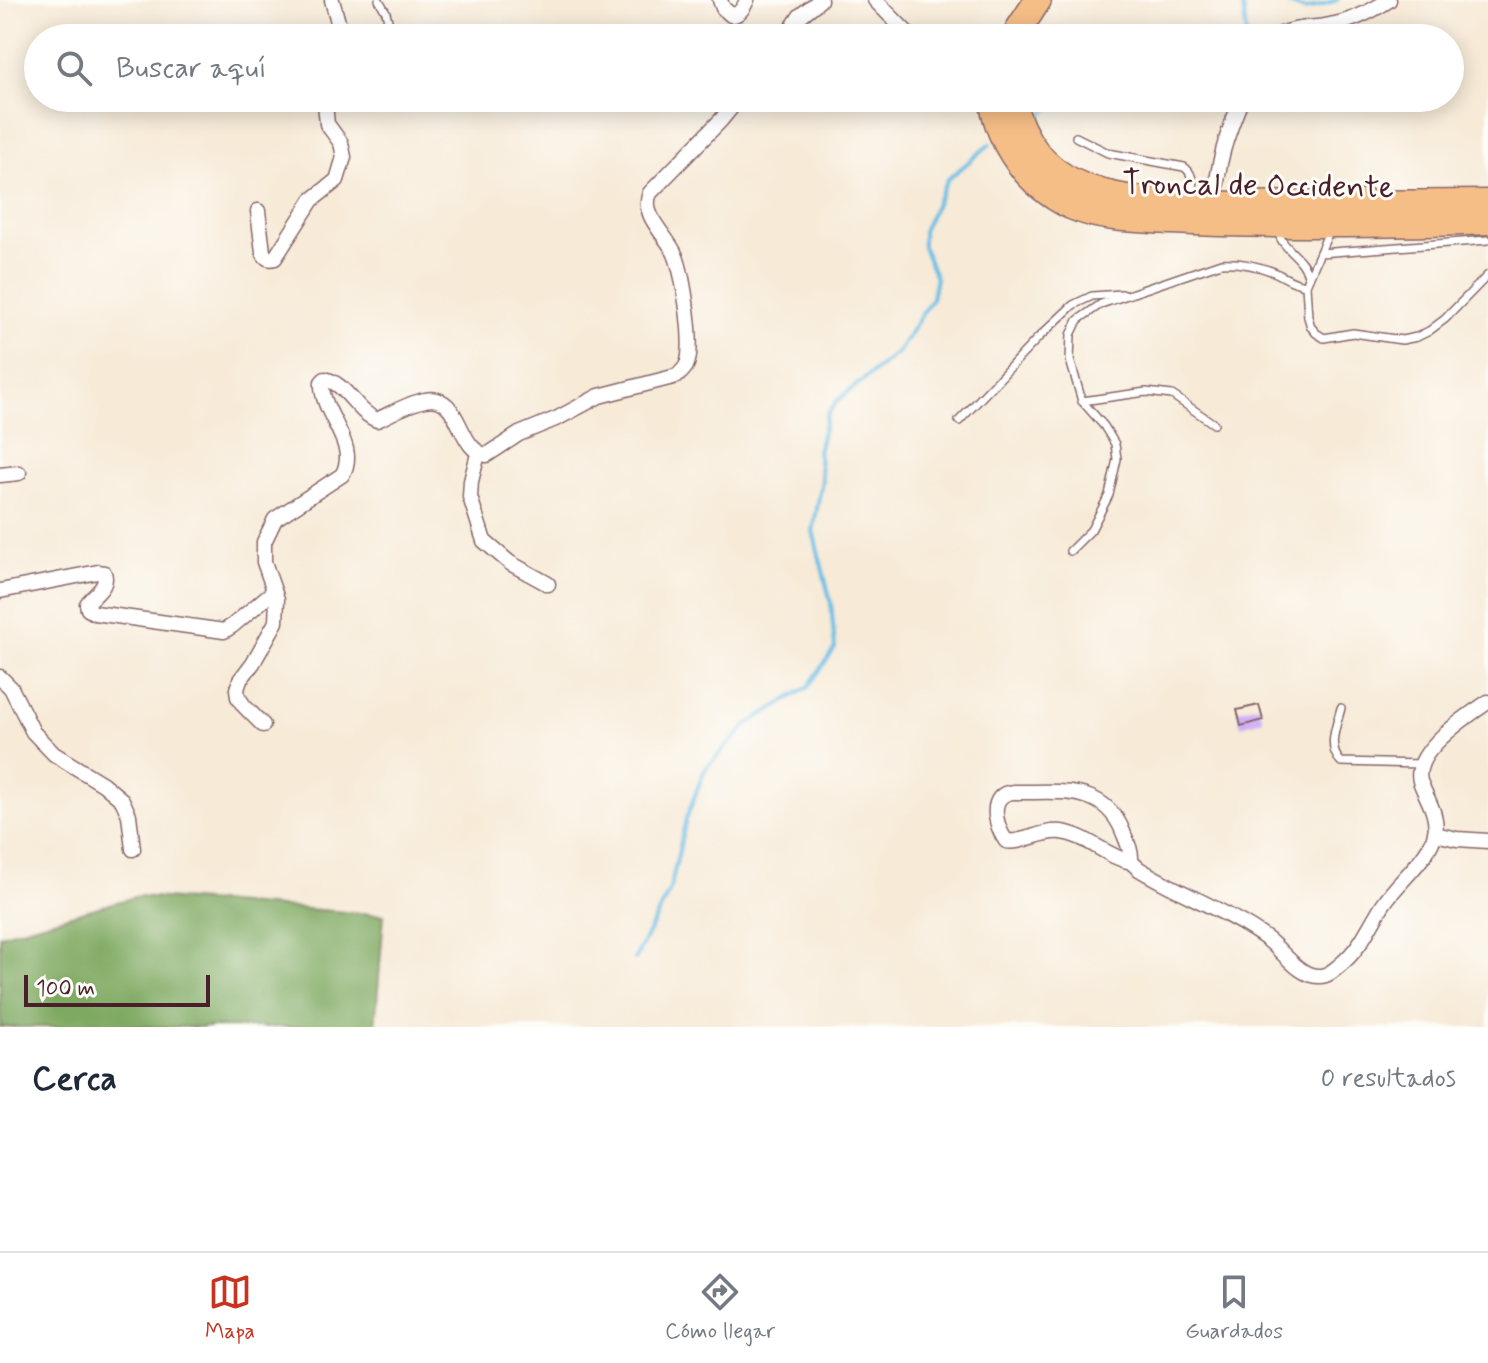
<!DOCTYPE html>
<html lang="es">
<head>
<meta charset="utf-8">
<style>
  body { margin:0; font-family:Mynerve,sans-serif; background:#f2f2f3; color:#1f2937 }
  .scale { position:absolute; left:24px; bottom:20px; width:186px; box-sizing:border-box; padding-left:8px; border:4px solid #4a1f2b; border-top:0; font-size:22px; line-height:28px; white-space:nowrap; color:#4a1f2b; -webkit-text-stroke:6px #fdfcf7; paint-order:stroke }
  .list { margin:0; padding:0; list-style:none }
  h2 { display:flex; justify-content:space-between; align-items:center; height:104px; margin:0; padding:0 32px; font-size:34px }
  h2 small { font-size:26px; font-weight:400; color:#747a83 }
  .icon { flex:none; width:44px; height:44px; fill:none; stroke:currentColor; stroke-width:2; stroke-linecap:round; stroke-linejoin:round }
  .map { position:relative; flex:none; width:1488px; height:1027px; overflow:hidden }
  .search { position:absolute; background:#fff; box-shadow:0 4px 20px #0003; left:24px; right:24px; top:24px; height:88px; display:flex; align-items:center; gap:20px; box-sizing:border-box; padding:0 28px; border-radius:44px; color:#747a83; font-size:30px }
  .sheet { height:224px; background:#fff }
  nav { display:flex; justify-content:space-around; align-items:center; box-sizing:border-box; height:112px; border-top:2px solid #e0e1e3; background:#fff; font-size:22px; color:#747a83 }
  nav a { display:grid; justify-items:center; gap:4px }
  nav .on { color:#c8321e }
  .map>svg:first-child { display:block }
  .forest { fill:#7ea961; stroke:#646446; stroke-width:2 }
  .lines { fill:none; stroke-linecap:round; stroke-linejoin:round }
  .stream { stroke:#69bde5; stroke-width:4 }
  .building { fill:#cfaef6 }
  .lane-casing { stroke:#876667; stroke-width:10 }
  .street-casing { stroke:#876667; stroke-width:17 }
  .highway-casing { stroke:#876667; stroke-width:29 }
  .lane { stroke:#fff; stroke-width:7 }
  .street { stroke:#fff; stroke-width:14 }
  .highway { stroke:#f6be87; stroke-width:26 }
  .labels { text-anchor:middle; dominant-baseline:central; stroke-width:6; stroke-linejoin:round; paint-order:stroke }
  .street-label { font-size:32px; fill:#4a1f2b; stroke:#fdfcf7 }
</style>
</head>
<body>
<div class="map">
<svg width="1488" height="1027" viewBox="0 0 1488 1027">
  <rect width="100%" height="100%" fill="#fdfcf7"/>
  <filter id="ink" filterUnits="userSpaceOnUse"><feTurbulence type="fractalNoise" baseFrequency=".0125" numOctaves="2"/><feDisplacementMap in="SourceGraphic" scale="16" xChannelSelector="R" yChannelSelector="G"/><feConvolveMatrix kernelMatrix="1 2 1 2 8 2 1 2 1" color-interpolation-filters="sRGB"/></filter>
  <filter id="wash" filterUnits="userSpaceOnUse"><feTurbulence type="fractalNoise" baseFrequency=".006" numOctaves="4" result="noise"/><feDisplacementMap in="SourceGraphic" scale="32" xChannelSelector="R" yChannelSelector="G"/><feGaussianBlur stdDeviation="1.8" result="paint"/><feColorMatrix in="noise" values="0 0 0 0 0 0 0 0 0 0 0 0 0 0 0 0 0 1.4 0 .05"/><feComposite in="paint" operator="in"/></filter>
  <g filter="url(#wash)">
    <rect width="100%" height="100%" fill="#f7ead7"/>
    <polygon class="forest" points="138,896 384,915 375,1027 0,1027 0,935"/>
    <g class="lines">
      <g class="stream">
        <polyline points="1242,0 1247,38"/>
        <polyline points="1278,0 1305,10 1337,0"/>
        <polyline points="1030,126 1060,98"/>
        <polyline points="635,959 670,890 686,819 705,769 748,724 808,687 835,648 831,603 813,531 822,480 818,452 827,415 837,401 899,351 932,298 936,278 923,247 923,231 947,180 990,144"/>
      </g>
    </g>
    <g id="blocks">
      <polygon class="building" points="1259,705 1263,720 1241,726 1237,710"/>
    </g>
  </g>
  <g filter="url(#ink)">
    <use href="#blocks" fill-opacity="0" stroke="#876667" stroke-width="2"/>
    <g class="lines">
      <defs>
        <g id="lane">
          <polyline points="379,0 386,12 392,38"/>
          <path d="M1076 137 1108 153 1184 167C1195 174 1192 187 1193 198"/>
          <polyline points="1330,229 1306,285 1308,317 1311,327 1316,333 1324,338 1353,333 1402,340 1417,337 1429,331 1445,319 1488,275"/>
          <path d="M1278 230C1281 250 1303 254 1309 278"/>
          <polyline points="1320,253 1488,240"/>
          <polyline points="1082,401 1146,392 1172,395 1214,424"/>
          <polyline points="959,421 1038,338 1073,305 1092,296 1122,294"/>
          <path d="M1070 551 1091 530 1109 495 1117 459 1115 444 1104 426 1082 401 1070 360 1071 335 1078 320 1101 304 1221 263C1238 262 1258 266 1274 272 1285 277 1293 284 1306 285"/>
          <path d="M1341 708C1337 725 1326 747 1341 762L1421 764"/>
        </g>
        <g id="street">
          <polyline points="332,0 341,33 340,38"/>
          <path d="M720 0 723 8 731 15C739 16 744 7 747 0"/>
          <polyline points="875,0 912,38"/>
          <polyline points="785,38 800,16 820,0"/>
          <path d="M1274 38C1291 27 1310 29 1330 25 1349 22 1372 11 1389 0"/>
          <path d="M1215 205C1217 162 1226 137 1242 98"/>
          <path d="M258 211 263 252C266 258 268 260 275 258L312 200 337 180 344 157 341 143 327 124 325 103 326 98"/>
          <polyline points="478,454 471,481 470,497 484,541 510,563 548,584"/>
          <polyline points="0,475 19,473"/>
          <path d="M0 591 98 572 104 573C109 587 94 594 87 604L88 609 95 613 224 631 232 626 274 591"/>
          <polyline points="0,677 11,688 33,732 54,754 103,784 122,800 129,815 133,849"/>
          <path d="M263 725 244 706 238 697 237 689 240 680 253 663 276 622 277 599 264 562V542L275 519 342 475C361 445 320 414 322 382L325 379C347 384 356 412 377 420 392 413 409 403 425 400 462 392 456 451 487 455L519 434 558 418 599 396 677 376C680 373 684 370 686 366 696 350 683 273 675 254 666 234 640 215 650 193L721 120 739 98"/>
          <polyline points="1435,834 1457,839 1488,841"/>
          <path d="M1131 862C1106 857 1087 835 1061 832 1041 830 1023 844 1006 841 995 826 987 793 1014 792 1057 793 1104 783 1123 832 1127 842 1132 851 1131 862L1139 869C1180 894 1228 911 1267 939 1282 950 1300 978 1320 976 1328 976 1334 970 1340 965 1361 948 1368 928 1382 906 1395 884 1430 858 1435 833 1439 815 1425 796 1420 781 1412 752 1467 716 1488 702"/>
        </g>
        <g id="highway">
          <polyline points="1016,38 1019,29 1038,0"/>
          <path d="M992 98C999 144 1028 186 1071 206 1103 220 1139 219 1173 221 1221 224 1269 224 1318 224 1375 224 1431 224 1488 221"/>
          <path d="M1011 98C1035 194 1109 198 1193 205L1488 203"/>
        </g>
      </defs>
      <use href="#lane" class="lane-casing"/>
      <use href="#street" class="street-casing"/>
      <use href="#highway" class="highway-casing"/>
      <use href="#lane" class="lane"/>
      <use href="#street" class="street"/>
      <use href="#highway" class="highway"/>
    </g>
  </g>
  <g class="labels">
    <g class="street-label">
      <text transform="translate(1258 186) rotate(1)">Troncal de Occidente</text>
    </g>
  </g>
</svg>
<div class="scale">100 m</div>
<div class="search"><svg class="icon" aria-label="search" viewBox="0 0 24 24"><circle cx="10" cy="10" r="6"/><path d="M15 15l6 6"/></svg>Buscar aquí</div>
</div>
<section class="sheet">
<h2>Cerca<small>0 resultados</small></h2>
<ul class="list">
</ul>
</section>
<nav>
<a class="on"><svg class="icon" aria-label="map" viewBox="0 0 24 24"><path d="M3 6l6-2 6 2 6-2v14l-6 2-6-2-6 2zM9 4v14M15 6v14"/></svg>Mapa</a>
<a><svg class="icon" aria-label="directions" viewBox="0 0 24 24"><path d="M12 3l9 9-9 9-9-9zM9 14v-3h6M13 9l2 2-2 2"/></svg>Cómo llegar</a>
<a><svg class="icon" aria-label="saved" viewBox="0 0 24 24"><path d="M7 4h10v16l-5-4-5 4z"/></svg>Guardados</a>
</nav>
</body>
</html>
